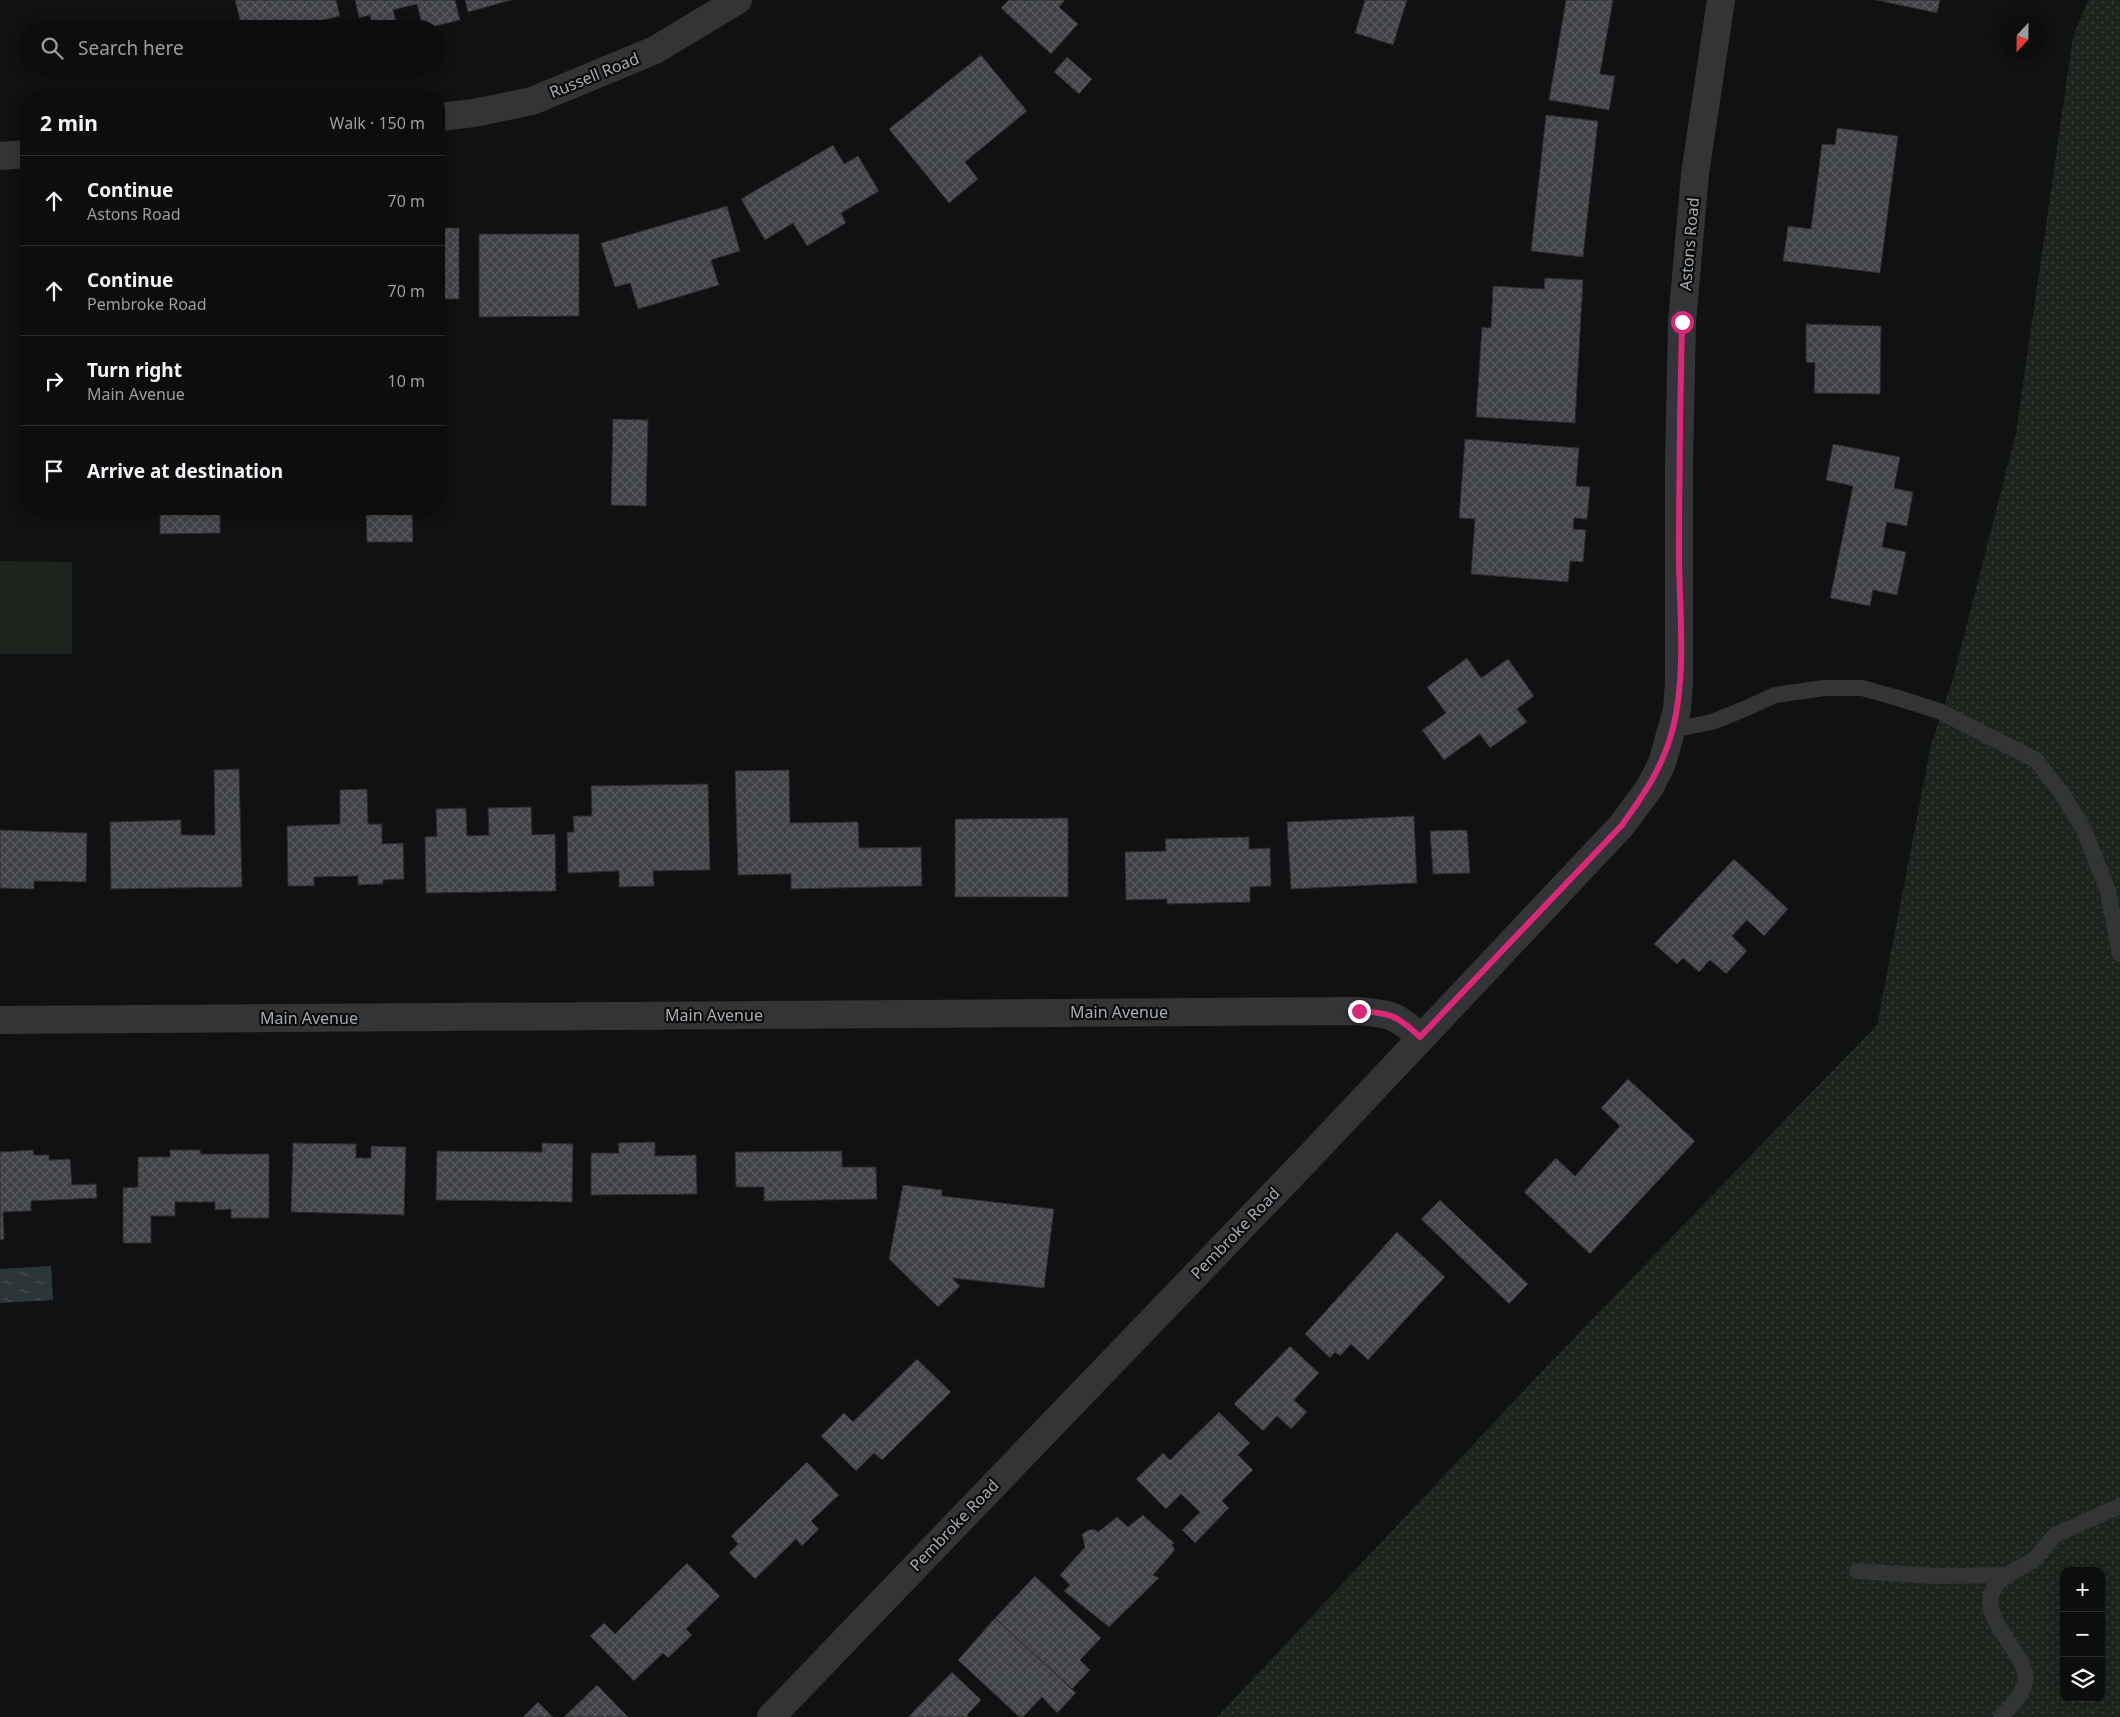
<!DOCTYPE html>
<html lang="en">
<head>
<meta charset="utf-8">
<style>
  body { margin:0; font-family:"Noto Sans",sans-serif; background:#151617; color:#f1f3f6 }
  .controls { position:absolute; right:15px; bottom:15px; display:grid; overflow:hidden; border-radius:10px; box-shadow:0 2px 12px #0003 }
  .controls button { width:45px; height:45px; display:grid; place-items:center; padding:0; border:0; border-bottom:1px solid #2c2d2e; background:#0c0d0e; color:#f1f3f6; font:25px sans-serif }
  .compass { position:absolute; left:2000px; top:15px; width:45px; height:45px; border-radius:50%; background:#0c0d0e; box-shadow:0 2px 12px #0003; rotate:202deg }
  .stop { position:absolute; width:15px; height:15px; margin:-11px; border:4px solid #db2777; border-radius:50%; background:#fff }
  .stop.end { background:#db2777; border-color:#fff; box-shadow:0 1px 5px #0008 }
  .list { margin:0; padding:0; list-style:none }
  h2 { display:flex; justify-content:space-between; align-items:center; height:65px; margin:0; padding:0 20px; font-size:21px }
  h2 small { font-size:16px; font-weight:400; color:#9a9c9e }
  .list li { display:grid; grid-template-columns:32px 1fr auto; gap:15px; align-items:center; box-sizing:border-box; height:90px; padding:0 20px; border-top:1px solid #2c2d2e }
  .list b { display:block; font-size:19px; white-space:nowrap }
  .list p { margin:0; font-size:16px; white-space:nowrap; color:#9a9c9e }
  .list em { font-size:16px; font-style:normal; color:#9a9c9e }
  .icon { flex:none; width:28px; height:28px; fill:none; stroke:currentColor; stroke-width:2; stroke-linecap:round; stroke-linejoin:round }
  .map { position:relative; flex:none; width:2120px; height:1717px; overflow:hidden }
  .search { position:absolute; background:#0c0d0e; box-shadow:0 2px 12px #0003; left:20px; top:20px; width:425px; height:55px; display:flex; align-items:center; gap:12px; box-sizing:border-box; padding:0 18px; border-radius:28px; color:#9a9c9e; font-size:19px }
  .panel { position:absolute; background:#0c0d0e; box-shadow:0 2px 12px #0003; left:20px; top:90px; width:425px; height:425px; border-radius:20px }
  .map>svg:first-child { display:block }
  .grass { fill:url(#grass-dots); fill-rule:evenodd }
  .garden { fill:#1e241d }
  .water { fill:url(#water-ripples) }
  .building { fill:url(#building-cross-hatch); stroke:#2b2b2d }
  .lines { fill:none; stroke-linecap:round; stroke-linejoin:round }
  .lane { stroke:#323436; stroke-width:16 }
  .street { stroke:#323436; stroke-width:28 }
  .route { stroke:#db2777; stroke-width:6 }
  .labels { text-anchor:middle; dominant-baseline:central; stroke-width:4.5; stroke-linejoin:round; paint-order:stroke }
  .street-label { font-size:16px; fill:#a3abb1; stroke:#0c0c0d }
</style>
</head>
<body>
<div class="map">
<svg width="2120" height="1717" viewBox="0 0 2120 1717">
  <defs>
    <pattern id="grass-dots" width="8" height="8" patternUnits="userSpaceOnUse" patternTransform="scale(1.25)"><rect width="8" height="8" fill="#1e241d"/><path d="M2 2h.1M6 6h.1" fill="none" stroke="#3c413b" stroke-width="1.8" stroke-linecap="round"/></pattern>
    <pattern id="water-ripples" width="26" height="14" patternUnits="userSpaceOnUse" patternTransform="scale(1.25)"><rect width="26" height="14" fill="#2b3639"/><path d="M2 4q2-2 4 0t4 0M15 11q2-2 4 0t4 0" fill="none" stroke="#475053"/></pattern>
    <pattern id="building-cross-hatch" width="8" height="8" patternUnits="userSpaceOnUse" patternTransform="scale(1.25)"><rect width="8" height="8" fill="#404245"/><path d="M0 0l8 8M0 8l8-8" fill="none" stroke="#585b5d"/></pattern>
  </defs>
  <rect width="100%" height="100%" fill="#101112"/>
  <path class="grass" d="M2088 0H2120V1717H1217L1549 1364 1877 1025 1931 745 1952 682 2016 433 2073 37ZM2064 1571H2101V1698H2064Z"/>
  <polygon class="garden" points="0,561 72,562 72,654 0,654"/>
  <polygon class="water" points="51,1266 53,1300 0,1303 0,1269"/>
  <g class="building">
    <polygon points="235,0 336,0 340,16 286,29 242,29"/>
    <polygon points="355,0 455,0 460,20 423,29 417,4 393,10 398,28 373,29 370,15 359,18"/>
    <polygon points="465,0 512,0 468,12"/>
    <polygon points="1009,0 1065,0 1059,7 1078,24 1051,54 1001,8"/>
    <polygon points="1365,0 1407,0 1393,45 1355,33"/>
    <polygon points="1566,0 1613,0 1600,74 1615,76 1609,110 1549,100"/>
    <polygon points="1876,0 1940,0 1937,13"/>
    <polygon points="981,55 1027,111 965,162 978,179 949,203 889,129"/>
    <polygon points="1067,57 1092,79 1079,94 1054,72"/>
    <polygon points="192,66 226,66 226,68 192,69"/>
    <polygon points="1546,115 1598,121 1583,257 1531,251"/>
    <polygon points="1837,128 1898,136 1880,273 1783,261 1788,226 1811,229 1822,144 1835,145"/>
    <polygon points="833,145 844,164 858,156 879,191 841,213 846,223 807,246 793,223 765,240 741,199"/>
    <polygon points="727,206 740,251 711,260 719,285 638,309 630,283 615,287 601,243"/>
    <rect x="439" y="228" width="20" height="71"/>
    <polygon points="479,234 579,234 579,316 479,317"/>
    <polygon points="1545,278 1583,280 1575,423 1476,417 1482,327 1491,328 1493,286 1544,289"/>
    <polygon points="1806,324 1881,326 1880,394 1814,393 1815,363 1806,362"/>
    <polygon points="613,419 648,420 646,506 611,505"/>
    <polygon points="1465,439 1579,448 1576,486 1590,487 1587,519 1574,518 1573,529 1586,530 1583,562 1570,561 1568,582 1471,574 1475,519 1459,518"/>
    <polygon points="1833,444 1900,457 1894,488 1913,492 1907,526 1887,522 1882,547 1906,552 1897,595 1873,590 1870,606 1830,598 1853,486 1826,480"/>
    <polygon points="160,509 220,509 220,533 160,534"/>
    <polygon points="366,511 412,511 413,542 367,542"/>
    <polygon points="1467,658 1481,678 1508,659 1534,696 1517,709 1527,722 1490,748 1480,734 1444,760 1422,730 1446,713 1427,687"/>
    <polygon points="239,769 242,887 111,889 110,822 181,820 181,835 215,835 214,770"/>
    <polygon points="789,770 790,823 858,822 859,848 921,847 922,886 791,889 791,874 738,875 735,771"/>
    <polygon points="708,784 710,870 653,871 654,886 619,887 619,871 568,873 567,832 574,832 573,816 592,816 591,786"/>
    <polygon points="367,789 368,824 382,824 382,844 403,843 404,879 383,880 383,884 358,885 358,876 314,877 314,886 288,886 287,826 340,824 340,790"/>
    <polygon points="531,807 532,835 555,834 556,891 426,893 425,837 437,836 436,809 466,808 467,836 489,835 488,808"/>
    <polygon points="1414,816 1417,883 1291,889 1287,822"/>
    <polygon points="1068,818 1068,897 955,897 955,819"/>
    <polygon points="0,830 87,833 86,882 34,881 34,889 0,888"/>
    <polygon points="1467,830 1470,873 1433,874 1430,831"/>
    <polygon points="1249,837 1249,849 1270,848 1271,886 1250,887 1250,902 1167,904 1167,899 1126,900 1125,852 1166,851 1165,839"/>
    <polygon points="1734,859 1788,909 1764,936 1747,920 1732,936 1747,951 1726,974 1710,960 1699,972 1683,958 1677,964 1654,944"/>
    <polygon points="1628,1079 1695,1141 1590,1254 1524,1192 1556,1158 1575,1176 1620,1126 1601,1108"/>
    <polygon points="655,1142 655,1156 696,1155 697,1194 591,1195 591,1153 619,1153 618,1143"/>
    <polygon points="293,1143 356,1144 356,1158 371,1158 371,1146 406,1147 404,1215 291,1212"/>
    <polygon points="542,1143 573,1144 572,1202 436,1200 437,1151 542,1152"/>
    <polygon points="33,1150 34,1155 49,1155 49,1160 70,1159 72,1185 96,1184 97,1198 31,1201 31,1211 3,1212 4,1239 0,1240 0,1152"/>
    <polygon points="170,1150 200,1150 201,1154 269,1154 269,1218 231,1218 231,1209 215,1210 215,1202 175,1202 175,1216 151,1216 151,1243 123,1243 123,1188 138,1187 138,1157 170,1157"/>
    <polygon points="842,1151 842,1167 876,1167 877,1199 764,1201 764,1187 736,1187 735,1152"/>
    <polygon points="903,1185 942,1190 942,1196 1054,1209 1044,1288 952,1278 960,1286 938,1307 889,1259"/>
    <polygon points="1440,1200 1528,1284 1509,1304 1421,1219"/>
    <polygon points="1397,1232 1445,1277 1368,1360 1351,1344 1340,1356 1335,1352 1330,1358 1305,1334"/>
    <polygon points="1290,1346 1319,1373 1294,1400 1307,1412 1291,1429 1277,1416 1263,1431 1234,1404"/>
    <polygon points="917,1359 951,1392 882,1460 874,1453 856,1471 821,1436 844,1413 853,1422"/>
    <polygon points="1219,1412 1250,1443 1238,1455 1253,1470 1222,1501 1229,1508 1195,1543 1182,1530 1200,1512 1181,1494 1166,1509 1136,1479 1163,1453 1170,1460"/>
    <polygon points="807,1462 839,1495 811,1521 819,1529 802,1546 796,1539 755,1579 729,1553 738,1544 731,1536"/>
    <polygon points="1143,1515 1174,1543 1172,1545 1175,1550 1153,1575 1159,1578 1109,1627 1064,1591 1070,1585 1060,1575 1085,1547 1082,1534 1089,1530 1094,1529 1098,1532 1117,1517 1128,1527"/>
    <polygon points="687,1563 720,1596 686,1629 692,1635 668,1658 663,1653 634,1681 590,1636 604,1623 615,1634"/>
    <polygon points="1035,1576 1101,1638 1080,1660 1090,1670 1072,1689 995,1618"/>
    <polygon points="995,1618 1076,1693 1057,1713 1042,1697 1023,1717 1019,1717 958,1660"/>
    <polygon points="952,1672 981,1700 967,1715 969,1717 908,1717"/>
    <polygon points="597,1685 628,1717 564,1717"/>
    <polygon points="538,1702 553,1717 523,1717"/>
  </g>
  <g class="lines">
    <g class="lane">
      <polyline points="1672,730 1712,722 1747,708 1775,695 1824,688 1862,688 1898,698 1939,711 2036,760 2063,795 2084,830 2108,891 2120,954"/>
      <polyline points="1857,1571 1935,1576 2008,1575 2035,1559 2055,1535 2120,1506"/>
      <path d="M2001 1717C2010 1707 2021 1697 2025 1683 2032 1655 1972 1617 1996 1585 1999 1581 2004 1578 2008 1575"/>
    </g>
    <g class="street">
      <polyline points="439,117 474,113 532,101 655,50 738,0"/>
      <polyline points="0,156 26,154"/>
      <path d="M0 1020 1359 1011C1390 1014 1397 1015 1420 1037"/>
      <polyline points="771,1717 1313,1153 1622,825 1650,787 1662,763 1677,710 1679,682 1679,465 1682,322 1695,174 1721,0"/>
    </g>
  </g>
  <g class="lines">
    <path class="route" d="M1359 1011C1390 1013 1397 1015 1420 1037L1622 825C1645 793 1663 767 1673 728 1686 675 1680 616 1679 561 1679 481 1680 402 1682 322"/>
  </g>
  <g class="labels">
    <g class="street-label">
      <text transform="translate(594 75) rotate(-22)">Russell Road</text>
      <text transform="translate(1689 244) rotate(-85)">Astons Road</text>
      <text x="1119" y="1012">Main Avenue</text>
      <text x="714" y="1015">Main Avenue</text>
      <text x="309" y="1018">Main Avenue</text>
      <text transform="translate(1235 1233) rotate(-46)">Pembroke Road</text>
      <text transform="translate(954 1525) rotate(-46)">Pembroke Road</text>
    </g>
  </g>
</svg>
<div class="controls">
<button>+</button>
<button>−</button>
<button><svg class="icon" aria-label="layers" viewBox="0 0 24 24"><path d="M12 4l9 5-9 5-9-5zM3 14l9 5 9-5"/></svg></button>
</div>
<svg class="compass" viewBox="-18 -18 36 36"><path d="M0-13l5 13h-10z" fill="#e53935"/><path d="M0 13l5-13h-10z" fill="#9a9c9e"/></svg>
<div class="stop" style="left:1682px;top:322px"></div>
<div class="stop end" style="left:1359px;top:1011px"></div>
<div class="search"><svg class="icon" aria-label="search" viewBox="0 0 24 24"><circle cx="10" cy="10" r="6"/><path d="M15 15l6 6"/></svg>Search here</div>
<section class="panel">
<h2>2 min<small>Walk · 150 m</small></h2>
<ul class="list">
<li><svg class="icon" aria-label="ahead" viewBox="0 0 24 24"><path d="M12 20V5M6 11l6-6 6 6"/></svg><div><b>Continue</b><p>Astons Road</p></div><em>70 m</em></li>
<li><svg class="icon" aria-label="ahead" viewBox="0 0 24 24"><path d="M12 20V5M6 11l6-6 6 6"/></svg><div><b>Continue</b><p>Pembroke Road</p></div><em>70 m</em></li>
<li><svg class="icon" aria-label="right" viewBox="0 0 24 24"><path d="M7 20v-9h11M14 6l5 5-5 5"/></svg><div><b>Turn right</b><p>Main Avenue</p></div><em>10 m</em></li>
<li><svg class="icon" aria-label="arrive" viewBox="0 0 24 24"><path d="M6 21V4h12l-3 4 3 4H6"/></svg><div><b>Arrive at destination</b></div></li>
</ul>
</section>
</div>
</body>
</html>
